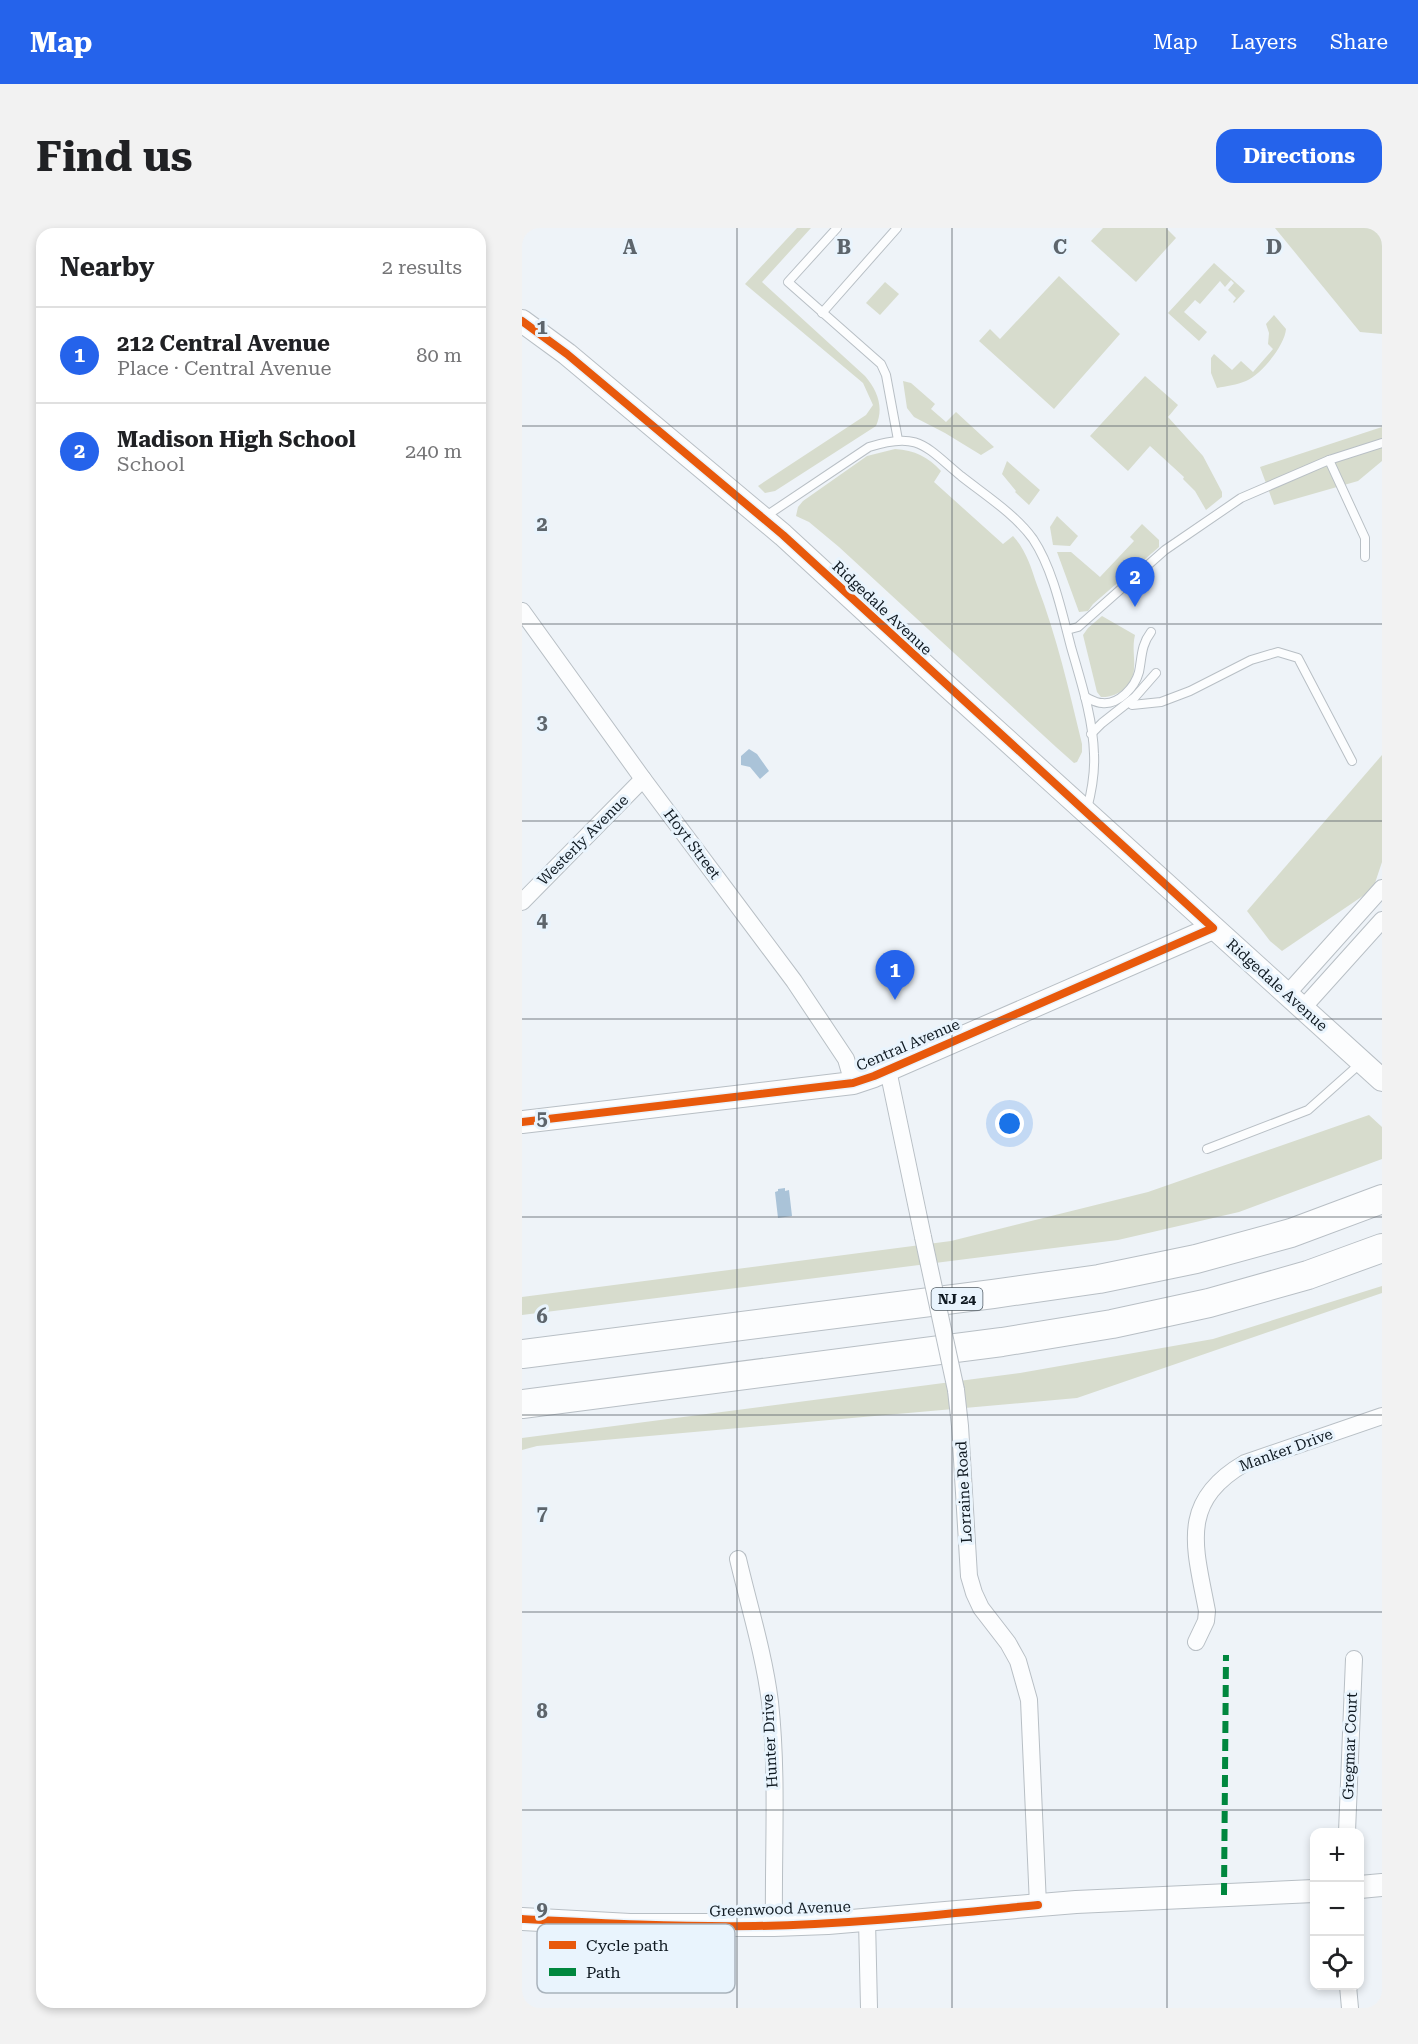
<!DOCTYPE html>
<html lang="en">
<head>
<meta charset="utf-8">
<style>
  body { margin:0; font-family:"Roboto Serif",serif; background:#f2f2f2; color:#202124 }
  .controls { position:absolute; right:18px; bottom:18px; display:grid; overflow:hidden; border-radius:12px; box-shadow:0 3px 9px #0003 }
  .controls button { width:54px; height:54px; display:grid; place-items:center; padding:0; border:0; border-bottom:2px solid #e0e0e0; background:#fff; color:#202124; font:30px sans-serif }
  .you { position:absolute; left:488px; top:896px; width:21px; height:21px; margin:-15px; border:4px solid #fff; border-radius:50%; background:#1a73e8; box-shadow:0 0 0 9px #1a73e833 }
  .badge { display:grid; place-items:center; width:39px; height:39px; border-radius:50%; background:#2563eb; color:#fff; font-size:20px; font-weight:700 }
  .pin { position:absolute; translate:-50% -50px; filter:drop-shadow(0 2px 3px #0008) }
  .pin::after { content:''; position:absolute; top:32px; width:21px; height:18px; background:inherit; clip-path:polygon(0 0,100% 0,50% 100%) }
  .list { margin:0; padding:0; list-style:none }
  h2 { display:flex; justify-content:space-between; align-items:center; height:78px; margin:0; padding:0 24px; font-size:26px }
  h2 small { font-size:20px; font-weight:400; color:#757577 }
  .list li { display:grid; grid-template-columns:39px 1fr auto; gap:18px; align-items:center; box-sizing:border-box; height:96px; padding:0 24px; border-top:2px solid #e0e0e0 }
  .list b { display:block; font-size:22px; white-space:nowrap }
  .list p { margin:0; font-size:20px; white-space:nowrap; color:#757577 }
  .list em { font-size:20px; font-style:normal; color:#757577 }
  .icon { flex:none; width:33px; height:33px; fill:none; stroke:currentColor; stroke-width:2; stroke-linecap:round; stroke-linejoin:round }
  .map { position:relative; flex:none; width:860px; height:1780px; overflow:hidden; border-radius:18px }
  header { display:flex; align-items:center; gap:36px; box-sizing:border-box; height:84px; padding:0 30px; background:#2563eb; color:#fff }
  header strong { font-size:28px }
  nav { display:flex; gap:33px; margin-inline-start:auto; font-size:21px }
  .intro { display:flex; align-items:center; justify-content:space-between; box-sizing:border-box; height:144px; padding:0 36px }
  h1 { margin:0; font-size:42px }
  .button { padding:15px 27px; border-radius:18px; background:#2563eb; color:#fff; font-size:21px; font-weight:700 }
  main { display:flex; gap:36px; padding:0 36px }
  aside { flex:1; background:#fff; border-radius:18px; box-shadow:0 3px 9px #0003 }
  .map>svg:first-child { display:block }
  .green { fill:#d7dccd }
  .water { fill:#aac3d8 }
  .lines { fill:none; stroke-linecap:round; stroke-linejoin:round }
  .lane-casing { stroke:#b8bfc5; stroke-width:10 }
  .street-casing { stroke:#b8bfc5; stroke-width:18 }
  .secondary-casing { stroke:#b8bfc5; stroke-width:24 }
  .highway-casing { stroke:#b8bfc5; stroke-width:30 }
  .lane { stroke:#fcfdfe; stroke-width:8 }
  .street { stroke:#fcfdfe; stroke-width:16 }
  .secondary { stroke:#fcfdfe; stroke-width:22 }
  .highway { stroke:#fcfdfe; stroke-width:28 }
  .street-bridge-casing { stroke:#b8bfc5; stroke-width:18; stroke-linecap:butt }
  .street-bridge { stroke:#fcfdfe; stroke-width:16 }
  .quiet { stroke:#00873e; stroke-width:6; stroke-dasharray:12 6; stroke-linecap:butt }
  .cycleway-casing { stroke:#e9f4fd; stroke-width:11 }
  .cycleway { stroke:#e8590c; stroke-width:8 }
  .grid { fill:none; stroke:#5d656c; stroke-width:1.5; stroke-opacity:0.55 }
  .labels { text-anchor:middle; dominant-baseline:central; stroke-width:6; stroke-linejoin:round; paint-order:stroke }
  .shield { fill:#e9f4fd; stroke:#505b63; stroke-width:1.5 }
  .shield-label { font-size:14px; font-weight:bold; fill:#0f1921 }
  .street-label { font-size:15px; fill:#0f1921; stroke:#e9f4fd }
  .key { fill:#e9f4fd; stroke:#a8b2bb; stroke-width:1.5 }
  .key-label { font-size:16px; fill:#0f1921 }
  .grid-label { font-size:20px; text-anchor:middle; font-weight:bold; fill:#5d656c; stroke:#e9f4fd; stroke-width:6; stroke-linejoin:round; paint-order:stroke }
</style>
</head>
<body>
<header>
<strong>Map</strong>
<nav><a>Map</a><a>Layers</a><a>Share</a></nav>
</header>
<div class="intro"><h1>Find us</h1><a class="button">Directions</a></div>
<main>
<aside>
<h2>Nearby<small>2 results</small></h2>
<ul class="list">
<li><span class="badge">1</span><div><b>212 Central Avenue</b><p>Place · Central Avenue</p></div><em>80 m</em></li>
<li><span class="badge">2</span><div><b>Madison High School</b><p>School</p></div><em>240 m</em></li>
</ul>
</aside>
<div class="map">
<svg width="860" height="1780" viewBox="0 0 860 1780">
  <rect width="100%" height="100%" fill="#eef3f8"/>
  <g class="green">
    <path d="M275 0H289L240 54 343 148C356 163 362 180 354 198L253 263 243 265 236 258 344 187 351 177 341 155 223 56Z"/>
    <polygon points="581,0 644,0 654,10 614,54 569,13"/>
    <polygon points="753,0 860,0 860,106 838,104"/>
    <polygon points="692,35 723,63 712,75 711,74 714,70 706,62 712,55 709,52 703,59 698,53 678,76 673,72 662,84 685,104 677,113 646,85"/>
    <polygon points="537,48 598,106 532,181 457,113 468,101 478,111"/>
    <polygon points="363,54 377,66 358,87 344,75"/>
    <path d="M752 87 764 101C763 117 739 147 724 153 715 157 704 158 695 160L689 145V130L692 126 710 142 719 133 731 144 751 121 746 116 747 105 744 96Z"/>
    <polygon points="623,148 656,177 646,189 681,228 700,264 700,269 684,282 673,263 661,251 662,249 628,218 606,243 568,208"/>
    <polygon points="381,153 389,155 413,176 409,181 424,194 434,184 472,219 459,227 423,205 392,189 385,180"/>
    <polygon points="860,199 860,233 836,253 752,277 738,239"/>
    <path d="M373 221C393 222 406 229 419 243L412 254 481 316 491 308C504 322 509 339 515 357 535 409 547 462 560 516V524L555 534 552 535 534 519 317 319 287 294 274 288 276 279 281 273 345 228Z"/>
    <polygon points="485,233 518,262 507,277 493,264 494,263 480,246"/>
    <polygon points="535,288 556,308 548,318 531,317 528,299"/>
    <polygon points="620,296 637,312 637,319 571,376 566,383 557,384 535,324 549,324 578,349 612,313 608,309"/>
    <path d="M580 388 613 407C610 419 613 429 612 441 611 458 595 470 579 469L575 464 561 407 566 400Z"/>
    <polygon points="860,527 860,634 851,661 760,723 748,713 725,683"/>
    <polygon points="847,887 860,899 860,931 717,984 596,1012 0,1087 0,1069 429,1013 626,964"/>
    <polygon points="860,1058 860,1065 555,1170 15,1218 0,1222 0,1210 498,1145 691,1111"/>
  </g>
  <g class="water">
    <polygon points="227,521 235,526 247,543 238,551 228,539 219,537 219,528"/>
    <polygon points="263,960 263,963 267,962 270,988 256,990 253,964 256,963 256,961"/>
  </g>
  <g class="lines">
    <defs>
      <g id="lane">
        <polyline points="315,0 266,54 359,136 364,147 376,212"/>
        <polyline points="300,85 375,0"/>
        <polyline points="807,232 860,215"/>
        <path d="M241 290 347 219C396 203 403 218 439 248 463 267 493 286 511 311 531 341 540 385 549 419 559 454 571 490 572 526 573 545 570 562 565 581"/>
        <polyline points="545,402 556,399 643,322 719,270 807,232 843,310 843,329"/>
        <path d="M563 469C568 471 574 475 580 475 597 477 613 459 617 444 620 429 619 417 629 404"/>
        <polyline points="607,474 610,477 639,474 668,463 729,432 756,424 776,430 830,533"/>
        <polyline points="569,506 580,495 613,469 634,445"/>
        <polyline points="685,921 786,882 840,834"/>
      </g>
      <g id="street">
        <polyline points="0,383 121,551 272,753 324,831 331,855"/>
        <polyline points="0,674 121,551"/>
        <polyline points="765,766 860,660"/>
        <polyline points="780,781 860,692"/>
        <polyline points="366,842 401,1009"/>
        <polyline points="434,1162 438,1198 447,1348 452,1365 459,1380 486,1415 496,1433 507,1472 516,1677"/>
        <path d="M216 1331C227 1378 242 1426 248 1474 256 1548 251 1623 252 1697"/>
        <path d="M674 1414 684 1393 685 1383C673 1319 656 1274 723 1235L860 1188"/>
        <polyline points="825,1604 832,1431"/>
        <polyline points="345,1692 347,1780"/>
        <polyline points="826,1758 828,1780"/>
      </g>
      <g id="secondary">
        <polyline points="0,93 45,126 261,307 426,459 860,852"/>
        <polyline points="0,894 331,855 352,848 691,700"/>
        <polyline points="838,1659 860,1657"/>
        <polyline points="0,1691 108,1697 252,1697 306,1695 554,1674 792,1663"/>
      </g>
      <g id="highway">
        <polyline points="0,1126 471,1066 577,1051 674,1031 769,1005 860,971"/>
        <polyline points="0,1176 480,1114 590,1096 687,1075 786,1047 860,1020"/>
      </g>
    </defs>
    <use href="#lane" class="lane-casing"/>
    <use href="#street" class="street-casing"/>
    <use href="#secondary" class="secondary-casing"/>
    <use href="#highway" class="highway-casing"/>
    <use href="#lane" class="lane"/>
    <use href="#street" class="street"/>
    <use href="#secondary" class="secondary"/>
    <use href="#highway" class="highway"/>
    <defs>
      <polyline id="street-bridge" points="401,1009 434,1162"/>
    </defs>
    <use href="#street-bridge" class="street-bridge-casing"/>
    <use href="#street-bridge" class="street-bridge"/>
    <polyline class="quiet" points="702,1667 704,1427"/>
    <defs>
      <g id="cycleway">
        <polyline points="0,93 45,126 261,307 691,700 352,848 331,855 0,894"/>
        <path d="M0 1691C78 1695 155 1699 233 1698 327 1697 422 1686 516 1677"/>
      </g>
    </defs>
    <use href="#cycleway" class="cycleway-casing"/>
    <use href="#cycleway" class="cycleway"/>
  </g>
  <path class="grid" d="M215 0V1780M430 0V1780M645 0V1780M0 198H860M0 396H860M0 593H860M0 791H860M0 989H860M0 1187H860M0 1384H860M0 1582H860"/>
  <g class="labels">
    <rect class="shield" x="409.5" y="1060" width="51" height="22" rx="4.5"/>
    <g class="shield-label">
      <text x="435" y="1071">NJ 24</text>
    </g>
    <g class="street-label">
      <text transform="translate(360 380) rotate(43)">Ridgedale Avenue</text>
      <text transform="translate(61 612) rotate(-45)">Westerly Avenue</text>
      <text transform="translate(170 616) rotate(53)">Hoyt Street</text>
      <text transform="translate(755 757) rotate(42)">Ridgedale Avenue</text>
      <text transform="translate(386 817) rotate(-23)">Central Avenue</text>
      <text transform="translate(764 1222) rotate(-20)">Manker Drive</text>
      <text transform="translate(442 1264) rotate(-93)">Lorraine Road</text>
      <text transform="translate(248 1513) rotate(-93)">Hunter Drive</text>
      <text transform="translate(828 1518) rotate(-88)">Gregmar Court</text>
      <text transform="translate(258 1681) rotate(-2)">Greenwood Avenue</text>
    </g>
  </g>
  <rect x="15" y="1696" width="198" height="69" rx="9" class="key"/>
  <rect x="27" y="1713" width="27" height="8" fill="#e8590c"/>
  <rect x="27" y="1740" width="27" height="8" fill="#00873e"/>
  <g class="key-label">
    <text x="64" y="1723">Cycle path</text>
    <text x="64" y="1750">Path</text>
  </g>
  <g class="grid-label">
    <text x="108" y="26">A</text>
    <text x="322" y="26">B</text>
    <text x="538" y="26">C</text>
    <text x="752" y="26">D</text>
    <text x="20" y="106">1</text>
    <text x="20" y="303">2</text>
    <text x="20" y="501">3</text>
    <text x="20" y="699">4</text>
    <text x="20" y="897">5</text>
    <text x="20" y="1095">6</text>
    <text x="20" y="1292">7</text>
    <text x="20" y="1490">8</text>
    <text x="20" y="1688">9</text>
  </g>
</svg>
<div class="controls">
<button>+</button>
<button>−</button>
<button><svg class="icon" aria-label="locate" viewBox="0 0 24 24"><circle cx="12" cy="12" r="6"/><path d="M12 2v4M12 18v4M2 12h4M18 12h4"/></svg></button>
</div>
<div class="you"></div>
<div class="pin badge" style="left:373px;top:772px">1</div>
<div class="pin badge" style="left:613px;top:379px">2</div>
</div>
</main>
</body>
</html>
